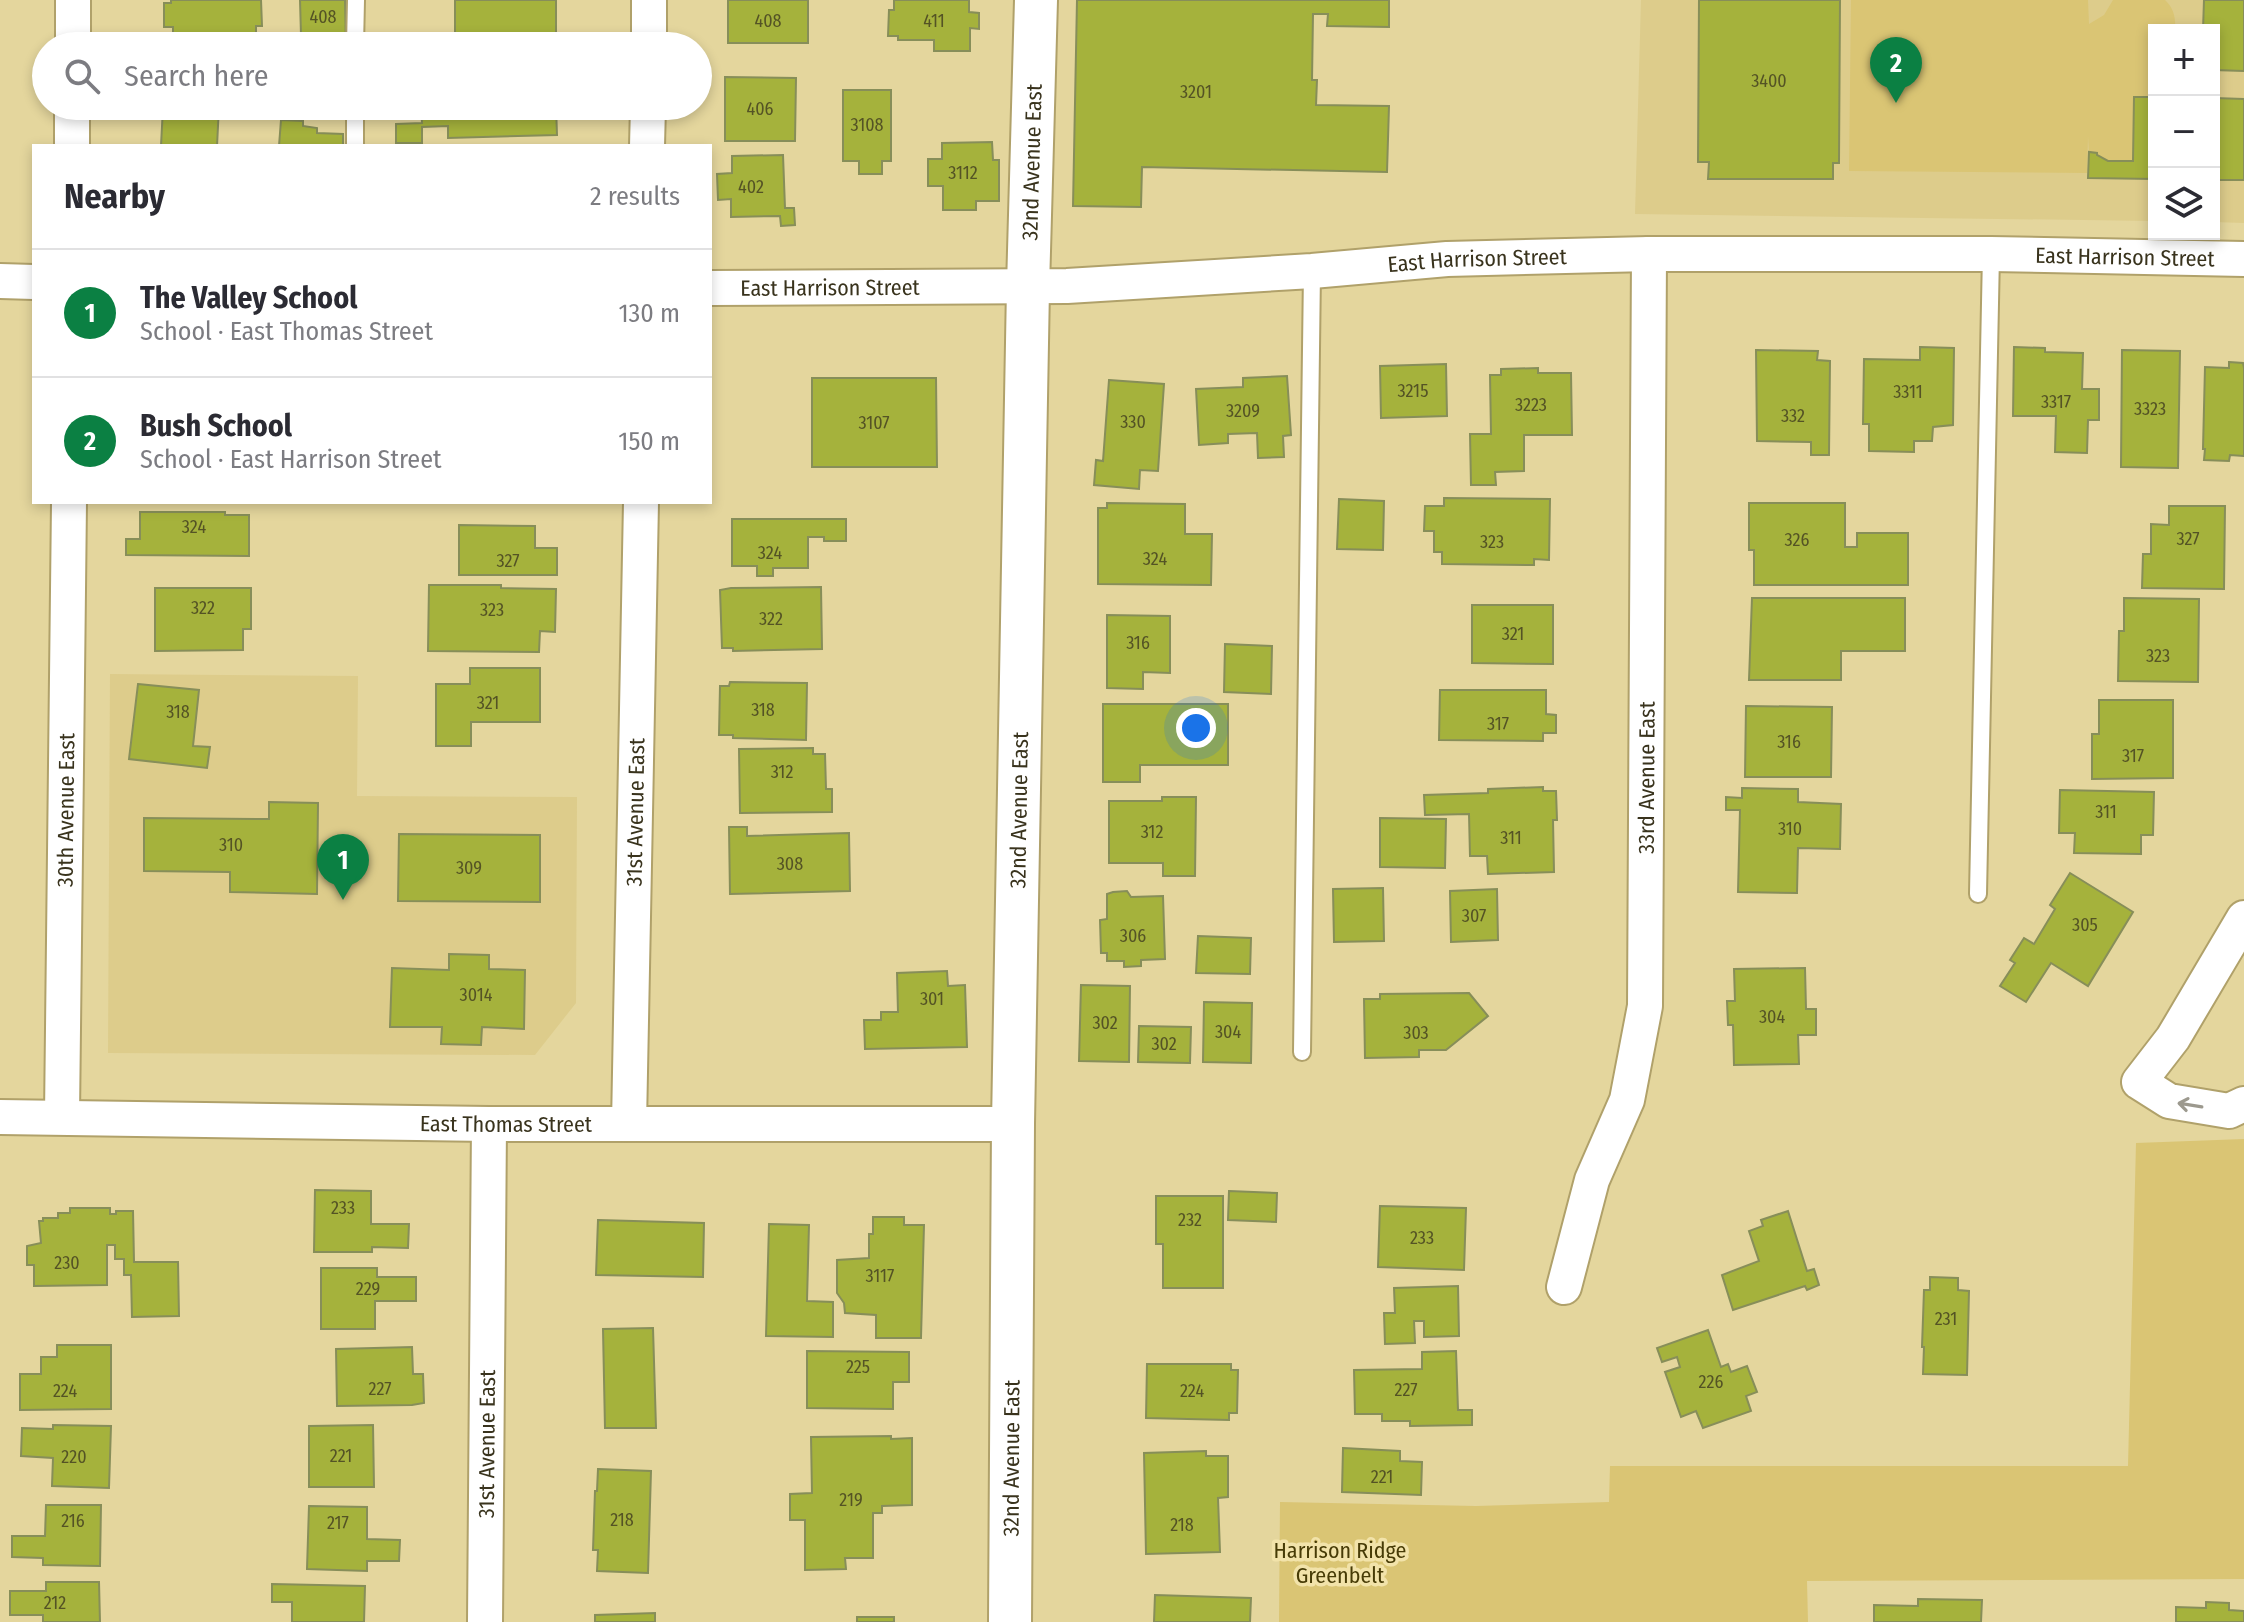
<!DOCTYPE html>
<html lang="en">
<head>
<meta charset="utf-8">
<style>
  body { margin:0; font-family:"Fira Sans Condensed",sans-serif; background:#f7f7f7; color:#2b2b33 }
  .controls { position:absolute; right:24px; top:24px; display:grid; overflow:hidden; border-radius:0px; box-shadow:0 4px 12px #0003 }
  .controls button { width:72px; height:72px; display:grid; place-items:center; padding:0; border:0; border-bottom:2px solid #e1e1e2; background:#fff; color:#2b2b33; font:40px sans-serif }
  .you { position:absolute; left:1196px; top:728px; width:28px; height:28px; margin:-20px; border:6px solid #fff; border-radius:50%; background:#1a73e8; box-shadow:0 0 0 12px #1a73e833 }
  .badge { display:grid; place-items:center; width:52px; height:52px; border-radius:50%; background:#0b8043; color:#fff; font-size:26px; font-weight:700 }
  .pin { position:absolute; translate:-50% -66px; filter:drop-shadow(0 2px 4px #0008) }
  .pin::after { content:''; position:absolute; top:42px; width:28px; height:24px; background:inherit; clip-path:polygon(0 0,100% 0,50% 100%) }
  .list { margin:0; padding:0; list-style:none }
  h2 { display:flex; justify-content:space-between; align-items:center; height:104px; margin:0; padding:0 32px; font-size:34px }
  h2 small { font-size:26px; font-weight:400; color:#7c7c81 }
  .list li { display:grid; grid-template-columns:52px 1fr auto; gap:24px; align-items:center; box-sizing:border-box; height:128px; padding:0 32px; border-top:2px solid #e1e1e2 }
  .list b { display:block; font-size:30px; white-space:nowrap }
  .list p { margin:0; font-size:26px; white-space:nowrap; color:#7c7c81 }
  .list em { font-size:26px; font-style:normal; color:#7c7c81 }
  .icon { flex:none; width:44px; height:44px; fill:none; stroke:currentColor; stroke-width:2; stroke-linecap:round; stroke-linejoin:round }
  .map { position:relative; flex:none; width:2244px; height:1622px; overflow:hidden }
  .search { position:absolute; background:#fff; box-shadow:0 4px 12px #0003; left:32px; top:32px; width:680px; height:88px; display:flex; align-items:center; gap:20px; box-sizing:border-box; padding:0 28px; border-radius:44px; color:#7c7c81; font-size:30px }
  .panel { position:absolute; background:#fff; box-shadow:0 4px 12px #0003; left:32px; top:144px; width:680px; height:360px; border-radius:0px }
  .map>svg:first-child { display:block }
  .built { fill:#ddcc8b }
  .green { fill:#dac574 }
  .building { fill:#a5b23c; stroke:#878e59; stroke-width:2 }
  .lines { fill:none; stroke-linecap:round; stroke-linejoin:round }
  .service-casing { stroke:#b0a16a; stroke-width:20 }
  .minor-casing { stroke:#b0a16a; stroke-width:38 }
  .tertiary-casing { stroke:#b0a16a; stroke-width:46 }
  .service { stroke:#fff; stroke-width:16 }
  .minor { stroke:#fff; stroke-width:34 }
  .tertiary { stroke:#fff; stroke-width:42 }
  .oneway { stroke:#9c998e }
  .labels { text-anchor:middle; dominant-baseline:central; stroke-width:7; stroke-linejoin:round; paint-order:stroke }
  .number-label { font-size:18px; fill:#545325 }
  .street-label { font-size:22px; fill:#39331d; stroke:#f2e3aa }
  .park-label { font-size:22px; fill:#473b06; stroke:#f2e3aa }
</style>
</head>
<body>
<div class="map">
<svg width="2244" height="1622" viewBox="0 0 2244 1622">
  <rect width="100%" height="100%" fill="#e4d69d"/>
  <g class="built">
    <polygon points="1641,0 2244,0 2244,223 2214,222 2214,30 2154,30 2154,221 1635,214"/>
    <polygon points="110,674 358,676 357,796 577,797 576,1003 535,1055 108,1053"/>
  </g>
  <g class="green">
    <path d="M1851 0H2088L2089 24 2104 15 2113 0H2165C2174 8 2176 19 2175 30H2154V65L2150 97 2134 98 2133 161H2108L2089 152 2088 136 2087 173 1849 171Z"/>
    <polygon points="2244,1139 2244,1579 1807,1581 1808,1622 1279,1622 1280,1502 1476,1506 1609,1502 1610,1466 2128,1466 2136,1143"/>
  </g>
  <g class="building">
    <polygon points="171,0 261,0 262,26 256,26 256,46 173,46 173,27 164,27 164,3 171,3"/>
    <polygon points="300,0 345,0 346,46 290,46 290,36 301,35"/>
    <rect x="455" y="0" width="101" height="46"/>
    <rect x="728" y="0" width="80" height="43"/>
    <polygon points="894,0 969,0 969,12 979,13 979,29 970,28 970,51 934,51 934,40 898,40 898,36 888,36 889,10 894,10"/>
    <polygon points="1077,0 1389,0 1389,27 1327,26 1328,14 1313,14 1312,80 1317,80 1316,105 1389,106 1387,172 1142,167 1141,207 1073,206"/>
    <polygon points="1699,0 1840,0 1839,163 1833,163 1833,179 1708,179 1709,162 1698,162"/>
    <polygon points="2204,0 2244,0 2244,71 2214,70 2214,30 2203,30"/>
    <polygon points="725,77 796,78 795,141 725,141"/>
    <polygon points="843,90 891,90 891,161 882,161 882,174 859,174 859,161 843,161"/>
    <polygon points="2134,97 2154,97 2154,179 2088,178 2089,152 2097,153 2097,155 2108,161 2133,161"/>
    <polygon points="2214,98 2244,99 2244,180 2214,180"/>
    <polygon points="219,106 217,146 161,146 163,107"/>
    <polygon points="421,106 556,106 557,135 448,138 448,126 422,127 422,143 396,143 396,124 422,123"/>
    <polygon points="281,120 303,121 303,126 317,128 317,133 343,134 343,146 279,146"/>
    <polygon points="992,142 993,160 999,160 999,201 976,201 976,210 943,210 943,186 928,186 928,159 942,159 942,143"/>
    <polygon points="783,155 785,208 794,208 795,225 781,226 780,216 731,217 731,199 718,200 717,174 732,173 732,156"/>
    <polygon points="1920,347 1954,348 1953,425 1933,427 1932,441 1914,441 1914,452 1869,451 1869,424 1863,424 1864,359 1920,360"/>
    <polygon points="2014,347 2045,348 2045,352 2083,353 2082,389 2099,389 2099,420 2088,420 2087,453 2055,452 2056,416 2013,416"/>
    <polygon points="1756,350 1818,351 1817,360 1830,361 1829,455 1811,455 1811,442 1757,441"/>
    <polygon points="2122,350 2180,351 2178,468 2121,467"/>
    <polygon points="2229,362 2243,363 2244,368 2244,456 2230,455 2229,461 2204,460 2205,449 2203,449 2205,367 2229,368"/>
    <polygon points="1446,364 1447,416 1381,418 1380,366"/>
    <polygon points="1538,368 1538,373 1571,373 1572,435 1524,435 1524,471 1495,472 1496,485 1471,485 1470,434 1491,434 1490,375 1501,375 1501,369"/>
    <polygon points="1287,376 1291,435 1283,436 1284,457 1258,458 1257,433 1228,434 1228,443 1199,445 1196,389 1243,387 1243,378"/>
    <polygon points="812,378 936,378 937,467 812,467"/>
    <polygon points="1109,380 1164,384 1158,471 1140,470 1139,489 1094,485 1096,460 1103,461"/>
    <polygon points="1444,498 1550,499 1549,560 1534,559 1534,565 1442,564 1442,552 1434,552 1434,531 1424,531 1425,506 1444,506"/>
    <polygon points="1339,499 1384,501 1383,550 1337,549"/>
    <polygon points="1107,503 1185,504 1185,534 1212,534 1211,585 1098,584 1098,508 1107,508"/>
    <polygon points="1749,503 1845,503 1845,547 1857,547 1857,533 1908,533 1908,585 1754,585 1754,550 1749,550"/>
    <polygon points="2169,506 2225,506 2224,589 2142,588 2143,554 2151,554 2151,524 2169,525"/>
    <polygon points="140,512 225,512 225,515 249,515 249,556 126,555 126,539 140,539"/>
    <polygon points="732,519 846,519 846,541 824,541 824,537 808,537 808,568 773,568 773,576 757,576 757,566 732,566"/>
    <polygon points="459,525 535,526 535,548 557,548 557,575 459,575"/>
    <polygon points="429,585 501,585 501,588 556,589 555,632 540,631 539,652 428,651"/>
    <polygon points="821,587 822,649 733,651 733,648 722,648 720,590 731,588"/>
    <polygon points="155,588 251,588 251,629 243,629 243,650 155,651"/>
    <polygon points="1752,598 1905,598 1905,651 1841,651 1841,680 1749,680"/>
    <polygon points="2124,598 2199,599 2198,682 2118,681 2119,631 2124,631"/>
    <polygon points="1472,605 1553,605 1553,664 1472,663"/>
    <polygon points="1107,615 1170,616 1170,673 1143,672 1143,689 1107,688"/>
    <polygon points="1225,644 1272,646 1271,694 1224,692"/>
    <polygon points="470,668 540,668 540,722 471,722 471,746 436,746 436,684 470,684"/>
    <polygon points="730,682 807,683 806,740 733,738 733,735 719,735 720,686 729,686"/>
    <polygon points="138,684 199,690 193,746 210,747 207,768 129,759"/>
    <polygon points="1440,690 1546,690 1546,714 1556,715 1556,733 1543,733 1543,741 1439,740"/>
    <polygon points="2099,700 2173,700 2173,778 2092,779 2092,734 2099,734"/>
    <polygon points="1103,704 1228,704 1228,765 1140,765 1140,782 1103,782"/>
    <polygon points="1746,706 1832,707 1831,777 1745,777"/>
    <polygon points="813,748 813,754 825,754 826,789 832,789 832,812 740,813 739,749"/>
    <polygon points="1543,787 1543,791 1556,791 1557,820 1553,820 1554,872 1488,874 1487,856 1470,856 1469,814 1425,815 1424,795 1488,793 1488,789"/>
    <polygon points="1742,788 1798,789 1798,802 1841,804 1840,849 1798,848 1797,893 1738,892 1740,810 1726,810 1726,797 1742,798"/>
    <polygon points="2060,790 2154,792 2153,835 2141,835 2141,854 2074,853 2075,833 2059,833"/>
    <polygon points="1162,797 1196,797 1195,876 1163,876 1163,863 1109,863 1109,801 1162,801"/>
    <polygon points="269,802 318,803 317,894 230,892 230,872 144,871 144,818 269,819"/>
    <polygon points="1380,818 1446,819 1445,868 1380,867"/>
    <polygon points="729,827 747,827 747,836 849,833 850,891 730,894"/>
    <polygon points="399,834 540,835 540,902 398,901"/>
    <polygon points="2070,873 2133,912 2088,986 2051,963 2026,1002 2000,986 2015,963 2010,960 2024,938 2034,944 2055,909 2050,905"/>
    <polygon points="1383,888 1384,941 1334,942 1333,889"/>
    <polygon points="1497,889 1498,940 1451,942 1450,891"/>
    <polygon points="1127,891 1131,897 1163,896 1165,959 1141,960 1141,966 1124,967 1124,961 1107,961 1107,953 1101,953 1100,920 1107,919 1107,894 1113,892"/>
    <polygon points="1198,936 1251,938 1250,974 1196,973"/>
    <polygon points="449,954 489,955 489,969 525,970 524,1029 482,1027 481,1045 441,1044 442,1027 390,1027 392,968 449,970"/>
    <polygon points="1805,968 1806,1009 1816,1009 1816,1035 1798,1035 1799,1064 1734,1065 1733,1025 1728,1025 1727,1001 1735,1001 1734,969"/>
    <polygon points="947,971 948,986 965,985 967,1047 865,1049 864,1020 881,1020 881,1012 898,1012 897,973"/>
    <polygon points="1081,985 1130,986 1129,1062 1079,1061"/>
    <polygon points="1469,993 1488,1016 1446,1050 1419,1050 1419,1057 1365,1058 1364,999 1380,999 1380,994"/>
    <polygon points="1204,1002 1252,1003 1251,1063 1203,1062"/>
    <polygon points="1139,1026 1191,1027 1190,1063 1138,1062"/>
    <polygon points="315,1190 371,1191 371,1224 409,1224 408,1248 372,1247 372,1252 314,1252"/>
    <polygon points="1229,1191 1277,1193 1276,1222 1228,1220"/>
    <polygon points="1156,1196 1223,1196 1223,1288 1163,1288 1163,1244 1156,1244"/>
    <polygon points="1380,1206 1466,1208 1464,1270 1378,1267"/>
    <polygon points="70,1208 110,1208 110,1214 116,1214 116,1211 133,1211 134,1262 178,1262 179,1316 132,1317 131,1275 124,1275 124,1259 115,1259 115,1245 107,1245 107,1285 34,1286 34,1265 27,1265 27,1246 41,1243 39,1221 43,1221 43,1218 58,1218 58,1213 70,1213"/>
    <polygon points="1788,1211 1807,1271 1814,1269 1819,1285 1807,1290 1805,1286 1733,1310 1722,1275 1759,1261 1749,1231 1763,1226 1761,1220"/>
    <polygon points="873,1217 904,1217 904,1225 924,1225 921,1338 876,1338 876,1315 845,1313 844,1303 837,1293 837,1260 869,1258 869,1234 873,1234"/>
    <polygon points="598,1220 704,1223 703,1277 596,1275"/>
    <polygon points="769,1224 809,1225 807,1301 833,1302 833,1337 766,1336"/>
    <polygon points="321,1268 377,1268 377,1277 416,1277 416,1301 375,1301 375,1329 321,1329"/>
    <polygon points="1930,1277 1958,1278 1958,1290 1969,1291 1967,1375 1923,1374 1924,1347 1922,1347 1924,1290 1930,1290"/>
    <polygon points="1458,1286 1459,1336 1424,1337 1424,1321 1414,1321 1415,1343 1385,1344 1384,1313 1395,1313 1394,1288"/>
    <polygon points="653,1328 656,1428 605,1428 603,1329"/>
    <polygon points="1708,1330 1721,1367 1728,1364 1731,1372 1747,1366 1757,1392 1746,1396 1751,1411 1703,1428 1696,1411 1681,1417 1665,1372 1680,1367 1677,1357 1662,1362 1657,1348"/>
    <polygon points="57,1345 111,1345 111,1409 20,1410 20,1374 41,1374 41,1357 57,1357"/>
    <polygon points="412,1347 413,1374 423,1374 424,1403 412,1405 337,1406 336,1349"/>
    <polygon points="807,1351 909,1352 909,1382 893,1382 893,1409 807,1408"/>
    <polygon points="1456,1351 1458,1410 1472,1410 1472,1425 1410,1426 1410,1421 1382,1421 1382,1414 1355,1414 1354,1370 1422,1369 1422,1352"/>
    <polygon points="1147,1364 1231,1364 1231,1370 1238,1370 1237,1413 1229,1413 1229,1420 1146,1418"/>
    <polygon points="53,1425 111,1426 109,1488 52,1486 53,1458 21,1456 22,1428 53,1429"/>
    <polygon points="373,1425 374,1487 309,1487 309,1426"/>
    <polygon points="891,1436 891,1439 912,1438 912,1505 882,1506 882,1513 873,1513 873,1558 845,1558 846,1569 805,1570 805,1520 790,1520 790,1494 812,1493 811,1437"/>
    <polygon points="1343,1448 1400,1451 1400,1461 1422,1462 1421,1495 1342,1492"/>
    <polygon points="1206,1451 1206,1456 1228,1456 1228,1497 1218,1498 1220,1552 1146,1554 1144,1453"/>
    <polygon points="598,1469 651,1471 648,1573 597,1571 598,1550 593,1550 595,1491 597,1491"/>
    <polygon points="46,1505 101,1505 100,1566 43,1565 43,1558 12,1557 12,1536 45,1536"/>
    <polygon points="309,1506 367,1507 367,1539 400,1540 399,1561 367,1561 367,1571 307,1569"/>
    <polygon points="46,1582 99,1582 100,1622 43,1622 43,1615 10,1615 10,1591 46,1591"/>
    <polygon points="272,1584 365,1586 364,1622 292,1622 292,1602 272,1602"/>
    <polygon points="1155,1595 1251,1598 1250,1622 1154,1622"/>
    <polygon points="1918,1599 1982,1600 1981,1622 1874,1622 1874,1605 1918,1606"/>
    <polygon points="2206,1602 2229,1603 2229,1610 2244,1611 2244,1622 2176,1622 2176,1607 2206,1608"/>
    <polygon points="655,1613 655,1622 595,1622 595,1615"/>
    <rect x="857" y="1617" width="37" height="5"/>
  </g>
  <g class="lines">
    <defs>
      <g id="service">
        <polyline points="355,46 356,0"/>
        <polyline points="355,146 355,106"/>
        <polyline points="1978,894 1991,254"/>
        <polyline points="1302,1052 1312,271"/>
      </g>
      <g id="minor">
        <polyline points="73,46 73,0"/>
        <polyline points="649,46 649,0"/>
        <polyline points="72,146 72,106"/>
        <polyline points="647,146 648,106"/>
        <polyline points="0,281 34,282"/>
        <path id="s1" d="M710 288 1067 286 1312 271 1447 259 1649 254H1991L2244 259"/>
        <polyline points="2244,918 2173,1038 2139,1082 2169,1101 2229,1111 2244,1104"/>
        <path id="s2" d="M62 1116 69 502"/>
        <path id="s3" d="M0 1117 489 1124H1013"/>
        <path id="s4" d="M629 1124 641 502"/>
        <path id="s5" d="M1564 1287 1592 1180 1627 1100 1645 1006 1649 254"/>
        <path id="s6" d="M485 1622 489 1124"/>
      </g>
      <g id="tertiary">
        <path id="s7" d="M1010 1622 1013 1124 1028 287 1036 0"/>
      </g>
    </defs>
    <use href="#service" class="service-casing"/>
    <use href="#minor" class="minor-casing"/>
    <use href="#tertiary" class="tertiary-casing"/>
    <use href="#service" class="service"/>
    <use href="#minor" class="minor"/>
    <use href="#tertiary" class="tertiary"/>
  </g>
  <defs><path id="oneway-shaft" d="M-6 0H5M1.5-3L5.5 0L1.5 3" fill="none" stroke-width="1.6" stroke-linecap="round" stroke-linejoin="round" transform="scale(2)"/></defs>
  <use class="oneway" href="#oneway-shaft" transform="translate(2190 1105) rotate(-171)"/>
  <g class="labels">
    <g class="number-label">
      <text x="323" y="17">408</text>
      <text x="768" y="21">408</text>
      <text x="934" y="21">411</text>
      <text x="1769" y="81">3400</text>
      <text x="1196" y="92">3201</text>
      <text x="760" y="109">406</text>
      <text x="867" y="125">3108</text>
      <text x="963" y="173">3112</text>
      <text x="751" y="187">402</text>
      <text x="1413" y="391">3215</text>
      <text x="1908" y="392">3311</text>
      <text x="2056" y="402">3317</text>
      <text x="1531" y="405">3223</text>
      <text x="2150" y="409">3323</text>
      <text x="1243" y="411">3209</text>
      <text x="1793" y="416">332</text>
      <text x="1133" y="422">330</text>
      <text x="874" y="423">3107</text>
      <text x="194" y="527">324</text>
      <text x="2188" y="539">327</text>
      <text x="1797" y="540">326</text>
      <text x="1492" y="542">323</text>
      <text x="770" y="553">324</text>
      <text x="1155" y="559">324</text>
      <text x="508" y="561">327</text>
      <text x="203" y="608">322</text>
      <text x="492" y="610">323</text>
      <text x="771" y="619">322</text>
      <text x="1513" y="634">321</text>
      <text x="1138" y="643">316</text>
      <text x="2158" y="656">323</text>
      <text x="488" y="703">321</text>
      <text x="763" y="710">318</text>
      <text x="178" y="712">318</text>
      <text x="1498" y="724">317</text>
      <text x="1789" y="742">316</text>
      <text x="2133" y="756">317</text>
      <text x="782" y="772">312</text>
      <text x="2106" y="812">311</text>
      <text x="1790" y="829">310</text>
      <text x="1152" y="832">312</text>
      <text x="1511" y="838">311</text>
      <text x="231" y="845">310</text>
      <text x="790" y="864">308</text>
      <text x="469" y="868">309</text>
      <text x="1474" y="916">307</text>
      <text x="2085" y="925">305</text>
      <text x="1133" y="936">306</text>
      <text x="476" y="995">3014</text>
      <text x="932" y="999">301</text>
      <text x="1772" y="1017">304</text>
      <text x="1105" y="1023">302</text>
      <text x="1228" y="1032">304</text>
      <text x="1416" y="1033">303</text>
      <text x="1164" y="1044">302</text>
      <text x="343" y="1208">233</text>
      <text x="1190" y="1220">232</text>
      <text x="1422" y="1238">233</text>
      <text x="67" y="1263">230</text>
      <text x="880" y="1276">3117</text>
      <text x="368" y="1289">229</text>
      <text x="1946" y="1319">231</text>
      <text x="858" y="1367">225</text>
      <text x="1711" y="1382">226</text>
      <text x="380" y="1389">227</text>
      <text x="1406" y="1390">227</text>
      <text x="65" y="1391">224</text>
      <text x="1192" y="1391">224</text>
      <text x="341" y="1456">221</text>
      <text x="74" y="1457">220</text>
      <text x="1382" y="1477">221</text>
      <text x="851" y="1500">219</text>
      <text x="622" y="1520">218</text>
      <text x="73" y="1521">216</text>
      <text x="338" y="1523">217</text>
      <text x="1182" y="1525">218</text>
      <text x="55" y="1603">212</text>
    </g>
    <g class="street-label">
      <text stroke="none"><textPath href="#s7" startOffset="1460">32nd Avenue East</textPath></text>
      <text stroke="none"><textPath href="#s1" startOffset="1416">East Harrison Street</textPath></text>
      <text stroke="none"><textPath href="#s1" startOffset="768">East Harrison Street</textPath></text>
      <text stroke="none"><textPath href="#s1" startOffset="120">East Harrison Street</textPath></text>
      <text stroke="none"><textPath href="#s5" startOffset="522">33rd Avenue East</textPath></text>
      <text stroke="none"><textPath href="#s2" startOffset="306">30th Avenue East</textPath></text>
      <text stroke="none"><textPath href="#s7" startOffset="812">32nd Avenue East</textPath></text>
      <text stroke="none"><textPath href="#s4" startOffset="312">31st Avenue East</textPath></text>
      <text stroke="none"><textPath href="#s3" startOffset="506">East Thomas Street</textPath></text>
      <text stroke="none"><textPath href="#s6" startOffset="178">31st Avenue East</textPath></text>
      <text stroke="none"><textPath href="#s7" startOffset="164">32nd Avenue East</textPath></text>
    </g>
    <g class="park-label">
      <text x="1340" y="1550">Harrison Ridge<tspan x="1340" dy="25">Greenbelt</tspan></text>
    </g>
  </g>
</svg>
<div class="controls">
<button>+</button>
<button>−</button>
<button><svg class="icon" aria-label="layers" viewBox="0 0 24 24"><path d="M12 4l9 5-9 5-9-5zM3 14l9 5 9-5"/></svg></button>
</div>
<div class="you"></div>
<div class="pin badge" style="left:343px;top:900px">1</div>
<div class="pin badge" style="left:1896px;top:103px">2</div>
<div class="search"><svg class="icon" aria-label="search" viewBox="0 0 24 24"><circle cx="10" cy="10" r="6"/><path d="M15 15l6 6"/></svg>Search here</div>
<section class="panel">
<h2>Nearby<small>2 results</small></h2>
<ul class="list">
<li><span class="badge">1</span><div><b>The Valley School</b><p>School · East Thomas Street</p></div><em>130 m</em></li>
<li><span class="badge">2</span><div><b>Bush School</b><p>School · East Harrison Street</p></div><em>150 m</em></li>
</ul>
</section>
</div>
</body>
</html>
